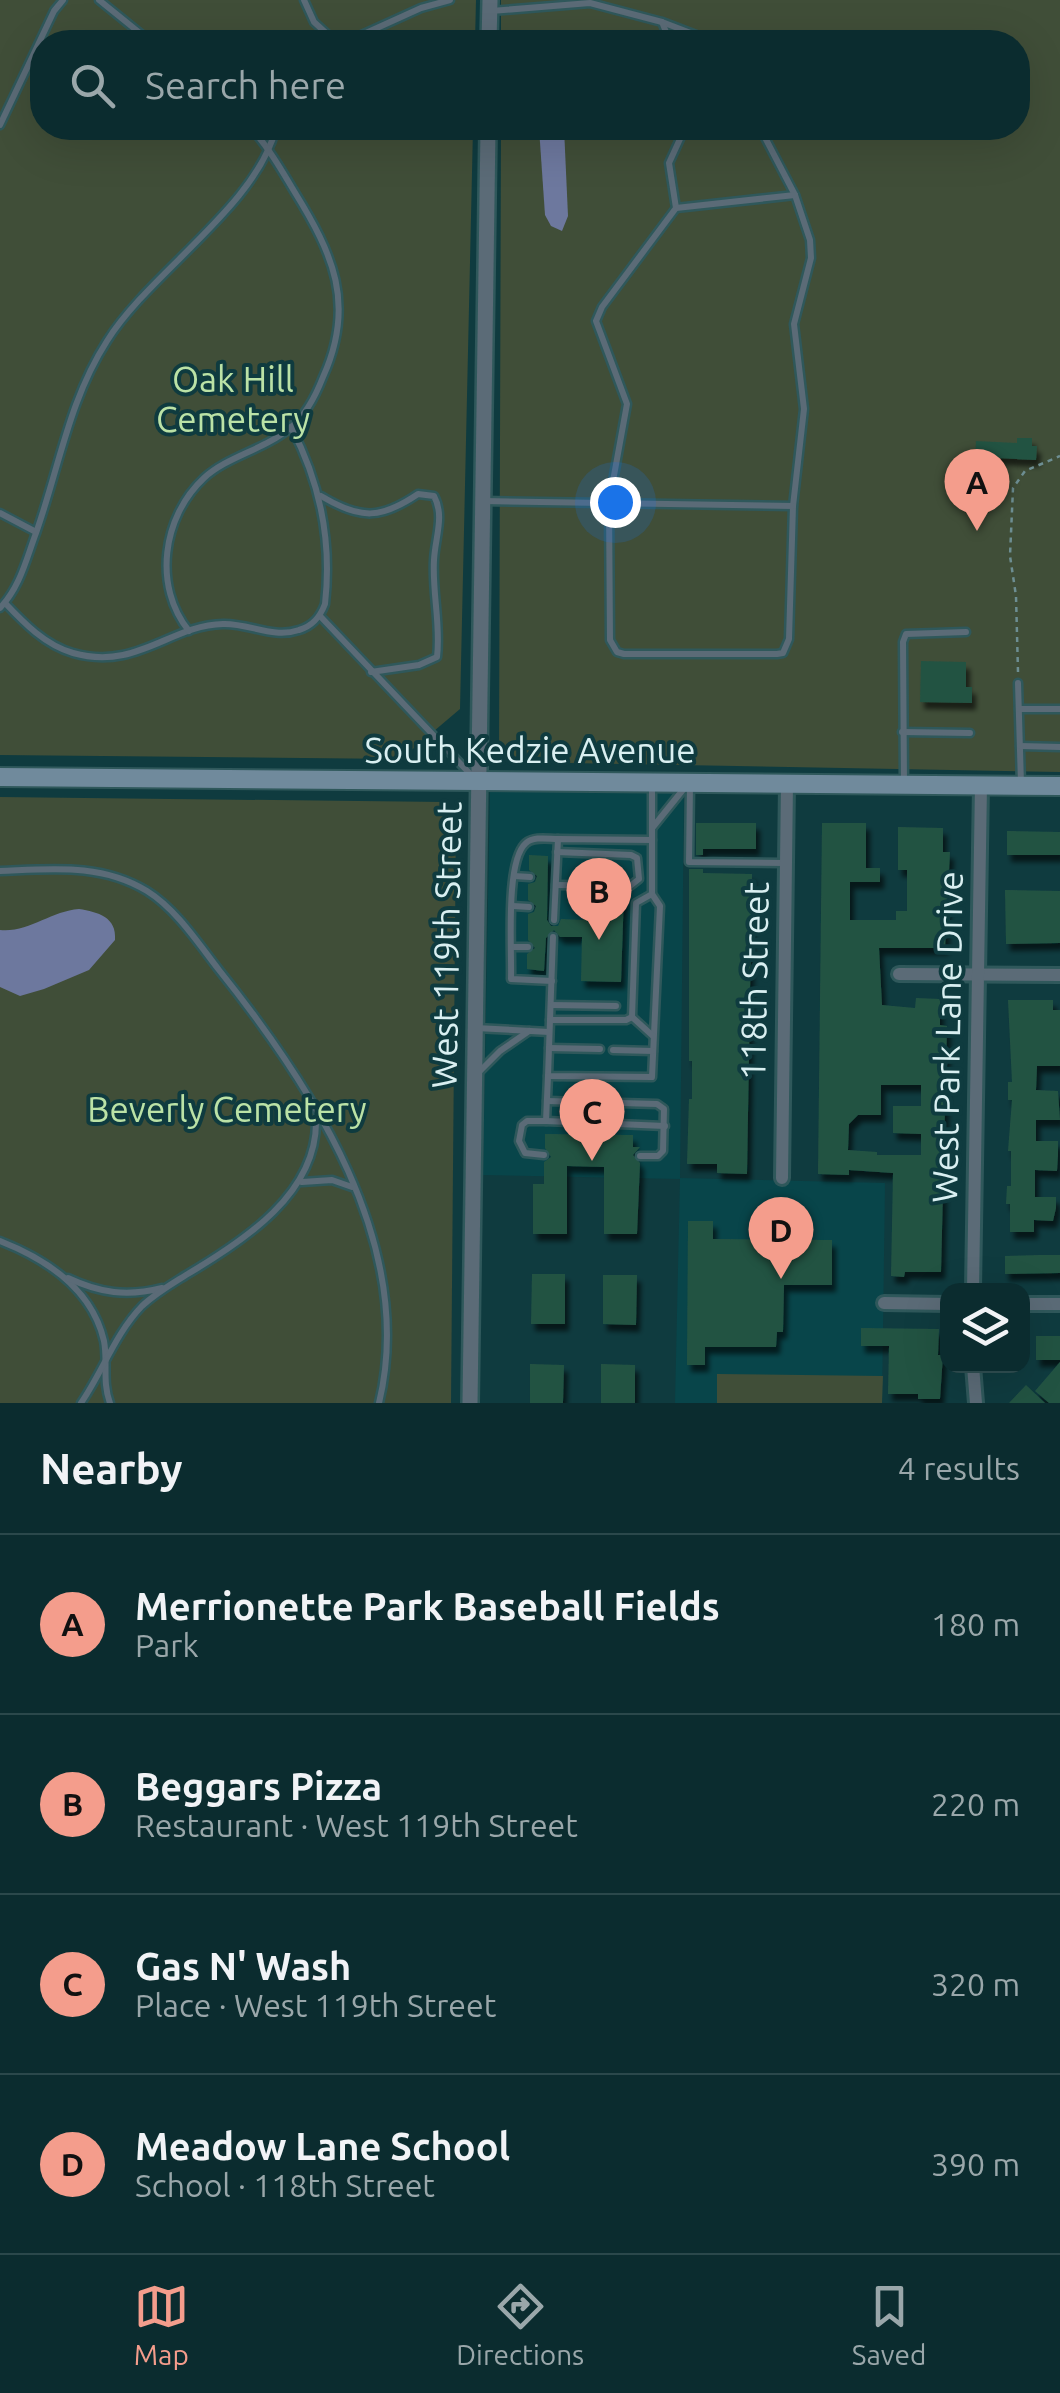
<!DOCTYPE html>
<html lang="en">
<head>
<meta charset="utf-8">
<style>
  body { margin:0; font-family:Ubuntu,sans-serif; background:#19383b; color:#f1f3f6 }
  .controls { position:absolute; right:30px; bottom:30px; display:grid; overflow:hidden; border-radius:20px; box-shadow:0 10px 40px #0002 }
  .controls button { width:90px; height:90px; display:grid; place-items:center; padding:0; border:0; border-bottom:2px solid #2b484b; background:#0b2c2f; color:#f1f3f6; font:50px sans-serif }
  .you { position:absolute; left:615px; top:502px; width:35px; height:35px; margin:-25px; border:8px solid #fff; border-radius:50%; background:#1a73e8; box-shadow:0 0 0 15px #1a73e833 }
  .badge { display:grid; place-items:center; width:65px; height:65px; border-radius:50%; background:#f49d8c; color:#111; font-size:32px; font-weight:700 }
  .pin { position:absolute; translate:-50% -82px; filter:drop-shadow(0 2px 5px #0008) }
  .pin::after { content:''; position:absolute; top:52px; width:35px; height:30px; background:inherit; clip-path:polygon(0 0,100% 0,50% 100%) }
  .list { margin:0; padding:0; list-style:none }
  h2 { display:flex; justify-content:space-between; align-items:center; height:130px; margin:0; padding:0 40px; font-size:42px }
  h2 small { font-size:32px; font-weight:400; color:#9aa7aa }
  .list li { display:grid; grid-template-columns:65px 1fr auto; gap:30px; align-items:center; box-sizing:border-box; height:180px; padding:0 40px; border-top:2px solid #2b484b }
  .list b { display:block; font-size:38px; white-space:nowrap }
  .list p { margin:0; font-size:32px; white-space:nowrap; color:#9aa7aa }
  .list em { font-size:32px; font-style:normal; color:#9aa7aa }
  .icon { flex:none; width:55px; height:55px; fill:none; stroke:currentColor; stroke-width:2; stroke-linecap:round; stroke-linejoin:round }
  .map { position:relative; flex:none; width:1060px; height:1403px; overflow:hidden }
  .search { position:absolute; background:#0b2c2f; box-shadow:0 10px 40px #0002; left:30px; right:30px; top:30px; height:110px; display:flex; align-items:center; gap:25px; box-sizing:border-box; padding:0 35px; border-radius:40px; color:#9aa7aa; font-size:38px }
  .sheet { height:850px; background:#0b2c2f }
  nav { display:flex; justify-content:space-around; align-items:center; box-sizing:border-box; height:140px; border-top:2px solid #2b484b; background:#0b2c2f; font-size:28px; color:#9aa7aa }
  nav a { display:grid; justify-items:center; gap:5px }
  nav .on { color:#f49d8c }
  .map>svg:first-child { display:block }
  .built { fill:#08454a }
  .green { fill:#404e38 }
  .water { fill:#6d789e }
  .building { fill:#235343; fill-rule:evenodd; filter:url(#shadow) }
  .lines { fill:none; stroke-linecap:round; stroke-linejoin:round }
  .service-casing { stroke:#2f585b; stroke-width:11 }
  .minor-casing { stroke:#2f585b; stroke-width:18 }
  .tertiary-casing { stroke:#2f585b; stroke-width:20 }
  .secondary-casing { stroke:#2f585b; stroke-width:22 }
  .path { stroke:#6d8e92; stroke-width:2.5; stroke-dasharray:5 5; stroke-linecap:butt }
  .service { stroke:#5b6b77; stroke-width:6 }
  .minor { stroke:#5b6b77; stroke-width:12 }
  .tertiary { stroke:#5b6b77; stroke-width:15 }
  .secondary { stroke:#708a9c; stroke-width:18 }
  .labels { text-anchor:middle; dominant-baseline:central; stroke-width:8; stroke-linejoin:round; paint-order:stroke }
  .park-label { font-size:35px; fill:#bbe2a6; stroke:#0f3b3f }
  .street-label { font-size:35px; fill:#d9eff1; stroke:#0f3b3f }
</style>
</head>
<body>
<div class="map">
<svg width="1060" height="1403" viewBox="0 0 1060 1403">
  <defs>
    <filter id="shadow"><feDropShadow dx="4" dy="7" stdDeviation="2.5" flood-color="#0009"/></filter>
  </defs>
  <rect width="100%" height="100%" fill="#0f3b3f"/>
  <polygon class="built" points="490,788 684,791 680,1178 885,1183 882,1403 675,1403 680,1179 483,1175"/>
  <g class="green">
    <polygon points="0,0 476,0 475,42 42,42 42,128 473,128 460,709 401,759 0,755"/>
    <polygon points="501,0 1060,0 1060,772 514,762 499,753 501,128 1018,128 1018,42 501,42"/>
    <polygon points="0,797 444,802 456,815 451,1403 0,1403"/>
    <polygon points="717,1374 883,1376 882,1403 717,1403"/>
  </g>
  <g class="water">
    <polygon points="539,128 564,128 568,216 562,231 551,226 545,215"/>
    <path d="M79 909C98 912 117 917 115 940L89 970 44 989 20 996 0 987V930C28 933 51 911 79 909Z"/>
  </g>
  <g class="building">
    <polygon points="1017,438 1032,438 1032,446 1037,446 1036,460 975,457 976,441 1017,443"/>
    <polygon points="921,661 966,662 966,687 972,687 972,703 920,702"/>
    <polygon points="696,823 756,823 756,849 703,849 703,855 696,855"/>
    <path d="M822 823H866V868H880V882H850V920H896V911H907V870H898V827L943 828V852H950L945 948H879L882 1005 915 1008 916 998 940 999V1025L947 1026 941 1272H905L904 1277 891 1276 893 1173 849 1170V1175L818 1174ZM881 1085H921V1106H893V1133L921 1134V1155H877V1152L848 1150 849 1124 858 1115H881Z"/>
    <polygon points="1007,831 1060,832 1060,855 1007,855"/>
    <polygon points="529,855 548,856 547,920 551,926 558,926 561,919 583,920 584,892 624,893 621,982 581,981 582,937 560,937 554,930 546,938 544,971 527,969 527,954 535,948 528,940 528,914 534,912 536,906 528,900 528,884 535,882 537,876 529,870"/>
    <polygon points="689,869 703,869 703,873 752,874 747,1174 717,1173 717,1164 687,1164 689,1099 692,1099 692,1061 689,1061"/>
    <polygon points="1005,890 1060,891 1060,943 1006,944"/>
    <polygon points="1008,1000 1053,1000 1053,1010 1060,1010 1060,1066 1037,1066 1036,1090 1058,1091 1060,1120 1036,1120 1036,1141 1058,1141 1058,1155 1057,1171 1035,1170 1035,1197 1056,1197 1056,1208 1053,1221 1034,1220 1034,1232 1010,1232 1010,1204 1006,1204 1007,1186 1011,1186 1011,1151 1008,1151 1012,1100 1008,1100 1008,1082 1012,1082"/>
    <polygon points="545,1134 633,1135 633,1147 640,1147 633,1155 640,1163 637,1234 604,1234 604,1167 567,1166 567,1234 533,1234 533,1184 544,1184 544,1162 551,1157 545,1148"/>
    <polygon points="688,1221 713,1221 713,1239 832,1240 832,1285 784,1285 783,1332 777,1332 776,1347 705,1347 705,1365 687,1365"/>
    <polygon points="1040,1255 1060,1255 1060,1273 1005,1274 1005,1256"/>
    <polygon points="532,1274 565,1274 565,1324 531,1324"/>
    <polygon points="603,1275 637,1275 636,1325 603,1324"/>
    <polygon points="861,1328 939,1329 938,1355 943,1355 940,1399 918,1399 918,1394 888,1394 889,1346 861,1346"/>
    <rect x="1036" y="1336" width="24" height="24"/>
    <polygon points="1060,1362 1060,1403 1049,1403 1035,1391"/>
    <polygon points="530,1364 564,1365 563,1403 530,1403"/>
    <polygon points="601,1364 635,1365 635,1403 601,1403"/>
    <polygon points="1026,1385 1045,1403 1009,1403"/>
  </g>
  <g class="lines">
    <defs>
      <g id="service">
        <polyline points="99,0 151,42"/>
        <polyline points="304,0 314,22 336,42"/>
        <polyline points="491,11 590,3 662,22 714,42"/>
        <polyline points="662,22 670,42"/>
        <polyline points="346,42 421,8 450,0"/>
        <polyline points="0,125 54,11 63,0"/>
        <polyline points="685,128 669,163 676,208 602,307 596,321 627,404 609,503 610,640 617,652 624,654 777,654 783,653 789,639 793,506 804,409 794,324 811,258 810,240 795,195 760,128"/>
        <polyline points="676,208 795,195"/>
        <path d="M321 496C361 520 381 519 418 494L434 496C445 516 435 538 434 560 432 592 441 625 437 657L419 665 371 672"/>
        <polyline points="484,501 793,506"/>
        <polyline points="0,513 36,532"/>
        <path d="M5 603C24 623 45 645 73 653 137 671 170 625 223 624 249 623 273 639 299 630 313 626 320 617 325 604 332 542 320 482 291 427"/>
        <path d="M0 608C20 587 26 560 36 533 59 468 69 400 107 341 150 272 256 207 276 128"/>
        <polyline points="320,616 474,778"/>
        <path d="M189 631C153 587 162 517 204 478 228 456 264 450 290 428 305 416 316 395 323 377 356 304 333 254 294 191 281 169 268 147 251 128"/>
        <polyline points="1018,683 1021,784"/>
        <polyline points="1019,709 1060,709"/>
        <polyline points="902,732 970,733"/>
        <polyline points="1020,746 1060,747"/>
        <polyline points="904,784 903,642 906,634 966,632"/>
        <polyline points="690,785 689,862 784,863"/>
        <polyline points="653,827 686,786"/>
        <path d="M0 871C52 869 101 863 147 891 176 909 198 943 219 970 312 1086 417 1246 379 1403"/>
        <polyline points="514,876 530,877"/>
        <polyline points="556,885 630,886 639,879 637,858 631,855 557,852"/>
        <polyline points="513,906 529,907"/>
        <polyline points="554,920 558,839 652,840"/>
        <polyline points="553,937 548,1076 652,1077 660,906 652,894 652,784"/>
        <polyline points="512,947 528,947"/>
        <path d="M552 981 511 979C512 950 505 861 526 843 534 836 548 839 558 839"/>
        <polyline points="551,1005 616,1006"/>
        <polyline points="632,1017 653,1036"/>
        <polyline points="550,1020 626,1020 632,1017 636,903 652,894"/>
        <polyline points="476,1028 549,1032"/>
        <polyline points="549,1048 600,1049"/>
        <polyline points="613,1050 653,1051"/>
        <polyline points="477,1074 500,1051 529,1031"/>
        <polyline points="547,1101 657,1104 664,1109 663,1151 658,1156 640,1156"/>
        <polyline points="546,1121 665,1126"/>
        <polyline points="544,1155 525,1153 519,1141 522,1125 527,1121 546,1121 548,1076"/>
        <polyline points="302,1182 332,1180 352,1187"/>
        <path d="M0 1241C46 1259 92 1289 104 1341 108 1362 102 1382 110 1403"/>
        <path d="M68 1278C100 1293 127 1297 162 1288"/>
        <path d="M81 1403C103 1371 115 1334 142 1306 156 1293 170 1285 186 1275 244 1241 318 1193 316 1119"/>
      </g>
      <g id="minor">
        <polyline points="899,974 1060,975"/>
        <polyline points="782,1178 787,784"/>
        <polyline points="973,1290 981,785"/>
        <polyline points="884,1303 948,1304"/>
        <polyline points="1022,1304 1060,1304"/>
        <polyline points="973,1366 976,1403"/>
      </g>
      <g id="tertiary">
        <polyline points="489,42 490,0"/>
        <polyline points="470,1403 488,128"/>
      </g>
      <polyline id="secondary" points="0,777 1060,786"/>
    </defs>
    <use href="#service" class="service-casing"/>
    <use href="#minor" class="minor-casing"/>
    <use href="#tertiary" class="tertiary-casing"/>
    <use href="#secondary" class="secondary-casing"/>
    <polyline class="path" points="1018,672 1016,596 1010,556 1013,488 1025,471 1060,456"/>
    <use href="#service" class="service"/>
    <use href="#minor" class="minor"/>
    <use href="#tertiary" class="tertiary"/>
    <use href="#secondary" class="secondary"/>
  </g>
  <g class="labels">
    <g class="park-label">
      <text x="233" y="379">Oak Hill<tspan x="233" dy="40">Cemetery</tspan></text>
      <text x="227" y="1109">Beverly Cemetery</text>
    </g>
    <g class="street-label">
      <text x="530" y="750">South Kedzie Avenue</text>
      <text transform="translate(446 945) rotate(-89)">West 119th Street</text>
      <text transform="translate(754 981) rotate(-89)">118th Street</text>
      <text transform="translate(947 1037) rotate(-89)">West Park Lane Drive</text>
    </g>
  </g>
</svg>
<div class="controls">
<button><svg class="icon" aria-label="layers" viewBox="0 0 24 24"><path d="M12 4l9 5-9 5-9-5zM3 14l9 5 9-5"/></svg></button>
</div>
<div class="you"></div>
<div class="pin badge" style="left:977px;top:531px">A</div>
<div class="pin badge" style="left:599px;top:940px">B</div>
<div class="pin badge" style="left:592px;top:1161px">C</div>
<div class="pin badge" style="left:781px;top:1279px">D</div>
<div class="search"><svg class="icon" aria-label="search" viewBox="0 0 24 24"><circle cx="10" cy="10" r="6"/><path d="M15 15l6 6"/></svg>Search here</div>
</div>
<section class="sheet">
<h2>Nearby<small>4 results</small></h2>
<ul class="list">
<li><span class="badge">A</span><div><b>Merrionette Park Baseball Fields</b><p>Park</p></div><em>180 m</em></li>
<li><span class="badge">B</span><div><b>Beggars Pizza</b><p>Restaurant · West 119th Street</p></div><em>220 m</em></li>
<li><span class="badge">C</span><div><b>Gas N' Wash</b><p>Place · West 119th Street</p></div><em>320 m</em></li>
<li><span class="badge">D</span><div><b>Meadow Lane School</b><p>School · 118th Street</p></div><em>390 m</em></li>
</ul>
</section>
<nav>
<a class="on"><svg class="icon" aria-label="map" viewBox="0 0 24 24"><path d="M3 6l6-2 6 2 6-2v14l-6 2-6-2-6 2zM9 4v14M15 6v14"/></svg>Map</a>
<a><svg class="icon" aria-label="directions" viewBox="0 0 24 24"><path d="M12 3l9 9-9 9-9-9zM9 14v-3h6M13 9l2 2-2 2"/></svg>Directions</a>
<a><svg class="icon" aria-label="saved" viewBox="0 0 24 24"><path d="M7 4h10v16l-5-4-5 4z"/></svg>Saved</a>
</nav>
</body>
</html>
